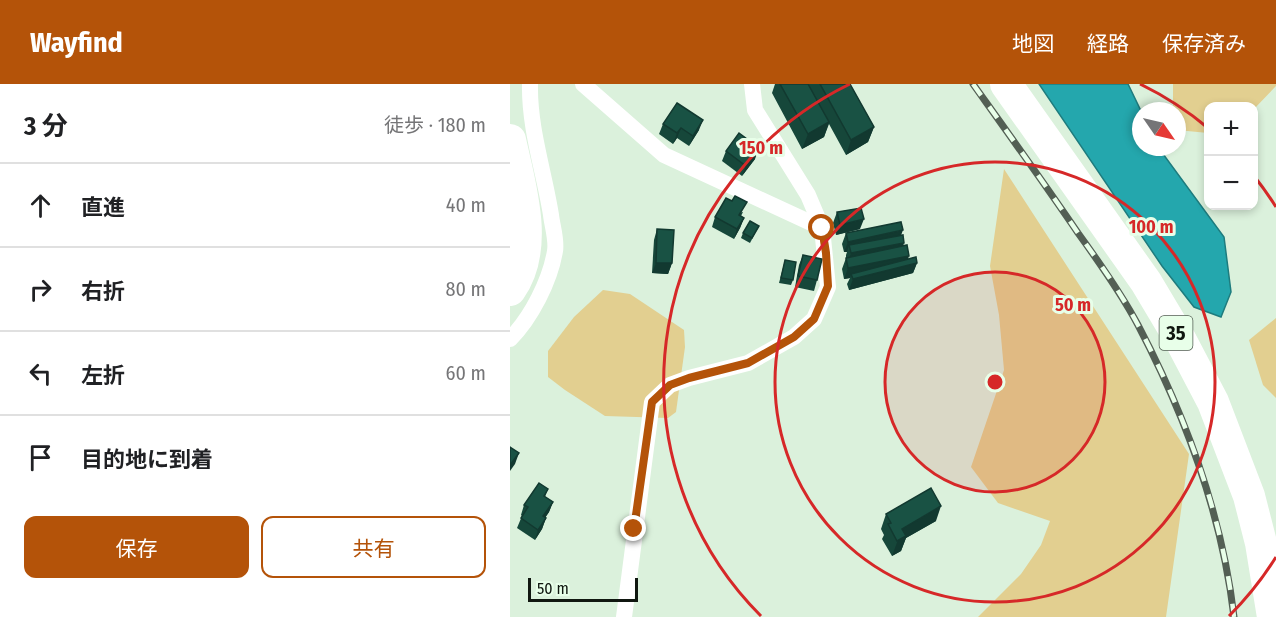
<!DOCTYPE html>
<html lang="ja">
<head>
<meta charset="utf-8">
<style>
  body { margin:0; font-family:"Fira Sans Condensed","Noto Sans JP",sans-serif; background:#f2f2f2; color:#202124 }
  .controls { position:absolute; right:18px; top:18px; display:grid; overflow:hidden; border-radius:12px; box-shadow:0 3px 9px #0003 }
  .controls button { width:54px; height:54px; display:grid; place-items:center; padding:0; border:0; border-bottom:2px solid #e0e0e0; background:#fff; color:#202124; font:30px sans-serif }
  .compass { position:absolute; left:622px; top:18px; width:54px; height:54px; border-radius:50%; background:#fff; box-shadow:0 3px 9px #0003; rotate:124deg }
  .scale { position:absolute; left:18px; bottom:15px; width:110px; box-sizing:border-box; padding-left:6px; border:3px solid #101710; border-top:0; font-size:16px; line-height:21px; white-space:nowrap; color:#101710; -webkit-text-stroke:4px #e8ffe9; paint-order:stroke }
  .stop { position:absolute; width:18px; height:18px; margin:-14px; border:4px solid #b45309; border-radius:50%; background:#fff }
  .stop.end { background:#b45309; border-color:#fff; box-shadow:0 2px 6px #0008 }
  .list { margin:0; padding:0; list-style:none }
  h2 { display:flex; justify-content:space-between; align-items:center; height:78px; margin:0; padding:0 24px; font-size:26px }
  h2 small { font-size:20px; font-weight:400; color:#757577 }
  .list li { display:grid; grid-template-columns:39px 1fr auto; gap:18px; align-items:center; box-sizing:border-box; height:84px; padding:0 24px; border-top:2px solid #e0e0e0 }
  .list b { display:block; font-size:22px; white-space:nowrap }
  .list em { font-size:20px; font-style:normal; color:#757577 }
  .actions { display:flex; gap:12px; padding:18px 24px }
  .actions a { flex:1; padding:14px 0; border:2px solid #b45309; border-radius:12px; text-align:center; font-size:21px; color:#b45309 }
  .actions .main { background:#b45309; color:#fff }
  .icon { flex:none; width:33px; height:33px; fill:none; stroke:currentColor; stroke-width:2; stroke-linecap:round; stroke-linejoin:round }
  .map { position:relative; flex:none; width:766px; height:533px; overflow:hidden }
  header { display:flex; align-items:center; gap:36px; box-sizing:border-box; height:84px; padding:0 30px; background:#b45309; color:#fff }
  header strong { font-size:28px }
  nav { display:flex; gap:33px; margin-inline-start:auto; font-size:21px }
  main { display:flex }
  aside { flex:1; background:#fff }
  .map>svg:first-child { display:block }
  .green { fill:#e2cf90 }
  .water { fill:#24a7ad; stroke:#1e7c7e; stroke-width:1.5 }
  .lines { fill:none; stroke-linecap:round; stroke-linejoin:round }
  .street { stroke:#fff; stroke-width:16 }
  .highway { stroke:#fff; stroke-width:32 }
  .rail-casing { stroke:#535f54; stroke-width:7 }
  .rail { stroke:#e8ffe9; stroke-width:4.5; stroke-dasharray:14; stroke-linecap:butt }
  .wall { fill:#16473a }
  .shaded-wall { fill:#123930 }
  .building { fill:#195244; stroke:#123930; stroke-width:1.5 }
  .route { stroke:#b45309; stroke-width:8 }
  .ring { fill:none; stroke:#d62828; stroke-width:3 }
  .labels { text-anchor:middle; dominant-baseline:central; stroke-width:6; stroke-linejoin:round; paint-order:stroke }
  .shield { fill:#e8ffe9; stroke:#515d51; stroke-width:1.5 }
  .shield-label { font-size:20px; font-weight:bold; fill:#101710 }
  .centre { fill:#d62828; stroke:#e8ffe9; stroke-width:3 }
  .ring-label { font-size:18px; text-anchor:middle; font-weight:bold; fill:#d62828; stroke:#e8ffe9; stroke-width:6; stroke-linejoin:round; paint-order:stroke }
</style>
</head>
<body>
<header>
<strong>Wayfind</strong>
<nav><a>地図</a><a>経路</a><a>保存済み</a></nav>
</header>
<main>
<aside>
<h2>3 分<small>徒歩 · 180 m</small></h2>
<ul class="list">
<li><svg class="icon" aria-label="ahead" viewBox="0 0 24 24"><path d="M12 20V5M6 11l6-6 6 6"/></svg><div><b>直進</b></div><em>40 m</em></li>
<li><svg class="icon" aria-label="right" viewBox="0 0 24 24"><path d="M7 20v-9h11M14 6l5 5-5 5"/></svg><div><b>右折</b></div><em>80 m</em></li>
<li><svg class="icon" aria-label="left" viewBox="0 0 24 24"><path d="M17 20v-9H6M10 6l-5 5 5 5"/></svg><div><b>左折</b></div><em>60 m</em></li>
<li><svg class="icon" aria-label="arrive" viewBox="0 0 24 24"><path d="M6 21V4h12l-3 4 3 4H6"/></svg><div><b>目的地に到着</b></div></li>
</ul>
<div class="actions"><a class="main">保存</a><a>共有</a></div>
</aside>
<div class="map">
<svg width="766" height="533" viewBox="0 0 766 533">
  <rect width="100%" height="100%" fill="#dbf1dc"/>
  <g class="green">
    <polygon points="663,0 766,0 766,2 744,25 744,22 698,22 698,49 667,46 667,27 663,27"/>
    <polygon points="494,85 679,370 656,533 468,533 511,490 531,461 540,437 488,419 461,383 494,286 489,231 480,182"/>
    <polygon points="93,206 120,210 174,246 175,263 166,328 158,334 95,332 55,306 38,293 38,267 64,233"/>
    <polygon points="766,234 766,314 753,301 739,256"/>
  </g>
  <polygon class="water" points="529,0 618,0 631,27 631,63 648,63 714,153 721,208 711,233 684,223 652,182"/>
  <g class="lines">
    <g class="street">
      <polyline points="73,0 154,71 312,144"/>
      <path d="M0 255C21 234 40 197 45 167 47 156 42 141 41 131 34 87 19 44 20 0"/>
      <polyline points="114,533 142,318 160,301 179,294 238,279 284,253 304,235 318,203 312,144 298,111 245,26 242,0"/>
    </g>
    <g class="highway">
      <polyline points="496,0 636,198 670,255 703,318 739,412 751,459 763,533"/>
      <path d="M0 56C10 102 30 164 0 206"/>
    </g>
    <defs>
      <path id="rail" d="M463 0C498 49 534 99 568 149 589 178 611 209 628 241 676 333 712 429 724 533"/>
    </defs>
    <use href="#rail" class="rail-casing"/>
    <use href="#rail" class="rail"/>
  </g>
  <g class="wall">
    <polygon points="265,0 340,0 364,43 358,58 336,71 319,40 314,53 292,65 262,9"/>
    <polygon points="153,40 189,46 179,62 167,54 163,60 149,50"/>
    <polygon points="216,67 245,75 232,92 212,77"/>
    <polygon points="233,128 231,132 234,134 230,144 224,155 202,143 205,133"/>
    <polygon points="327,128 350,145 326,151 323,139"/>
    <polygon points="249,142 240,159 231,154 233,149"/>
    <polygon points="147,145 162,179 158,190 142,189 144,156"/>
    <polygon points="336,149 391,151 393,162 398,175 407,179 403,189 339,206 337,200 340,194 334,195 332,185 336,174 336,171 337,168 334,168 332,160"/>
    <polygon points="293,171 307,196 304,207 285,203 289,181"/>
    <polygon points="275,176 283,196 281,201 269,199"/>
    <polygon points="38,405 35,413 43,418 39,428 35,434 36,434 32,445 25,456 7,444 12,432 11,431 14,421"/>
    <polygon points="376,430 426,437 396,454 391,467 382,472 372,455 374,451 371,445"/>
  </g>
  <g class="shaded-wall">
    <polygon points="193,36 189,46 179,62 183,52"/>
    <polygon points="319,38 314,53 292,65 298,50"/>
    <polygon points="364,43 358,58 336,71 341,56"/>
    <polygon points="171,44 167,54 163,60 167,49"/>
    <polygon points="249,64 245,75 232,92 236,82"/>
    <polygon points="234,134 230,144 224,155 227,145"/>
    <polygon points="354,135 350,145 326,151 330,141"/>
    <polygon points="393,146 389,157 339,161 337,168 334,168 338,158"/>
    <polygon points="394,159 391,170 337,180 341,169"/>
    <polygon points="399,172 396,182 407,179 403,189 339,206 343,195 341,190 340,194 334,195 338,184"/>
    <polygon points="146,179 162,179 158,190 142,189"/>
    <polygon points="9,369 5,380 0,387 0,381"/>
    <polygon points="43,418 39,428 29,442 33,432"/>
    <polygon points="431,422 426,437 396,454 391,467 382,472 392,445"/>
    <polygon points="36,434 32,445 25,456 28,446"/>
  </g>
  <g class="building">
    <polygon points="270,0 298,0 319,38 298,50"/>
    <polygon points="310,0 340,0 364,43 341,56"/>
    <polygon points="167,19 193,36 183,52 171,44 167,49 153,40"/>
    <polygon points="229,49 249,64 236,82 216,67"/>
    <polygon points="225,112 237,118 229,131 234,134 227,145 205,133 216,114 222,117"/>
    <polygon points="351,124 354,135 330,141 327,128"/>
    <polygon points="240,137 249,142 242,154 233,149"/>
    <polygon points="391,138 393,146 338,158 336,149"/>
    <polygon points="147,145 164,146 162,179 146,179"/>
    <polygon points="393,151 394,159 341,169 339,161"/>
    <polygon points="397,161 399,172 338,184 336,174"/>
    <polygon points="293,171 312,175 307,196 288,192"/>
    <polygon points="406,173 407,179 343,195 341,190"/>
    <polygon points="275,176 286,178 283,196 271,194"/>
    <polygon points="0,363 9,369 0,381"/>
    <polygon points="29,399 38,405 34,412 43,418 33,432 36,434 28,446 11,434 18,423 14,421"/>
    <polygon points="421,404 431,422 392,445 396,452 387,457 378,440 381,439 376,430"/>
  </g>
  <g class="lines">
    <polyline class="route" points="124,445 142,318 160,301 179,294 238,279 284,253 304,235 318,202 316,169 312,144"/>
  </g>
  <circle cx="485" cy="298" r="110" fill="#d62828" fill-opacity=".12"/>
  <g class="ring">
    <circle cx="485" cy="298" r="110"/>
    <circle cx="485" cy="298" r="220"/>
    <path d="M766 473A331 331 0 0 1 719 532M251 532A331 331 0 0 1 340 0M630 0A331 331 0 0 1 698 44M744 92A331 331 0 0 1 766 123"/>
  </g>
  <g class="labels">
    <rect class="shield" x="649.5" y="232" width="33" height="34" rx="4.5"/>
    <g class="shield-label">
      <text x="666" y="249">35</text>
    </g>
  </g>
  <circle cx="485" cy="298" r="9" class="centre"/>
  <g class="ring-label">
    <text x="251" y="70">150 m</text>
    <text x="641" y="149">100 m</text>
    <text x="563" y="227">50 m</text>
  </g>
</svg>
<div class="controls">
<button>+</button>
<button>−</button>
</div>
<svg class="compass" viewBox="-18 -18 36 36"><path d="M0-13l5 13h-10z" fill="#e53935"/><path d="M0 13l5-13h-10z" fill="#757577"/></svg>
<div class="scale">50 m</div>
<div class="stop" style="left:312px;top:144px"></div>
<div class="stop end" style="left:124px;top:445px"></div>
</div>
</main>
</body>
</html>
